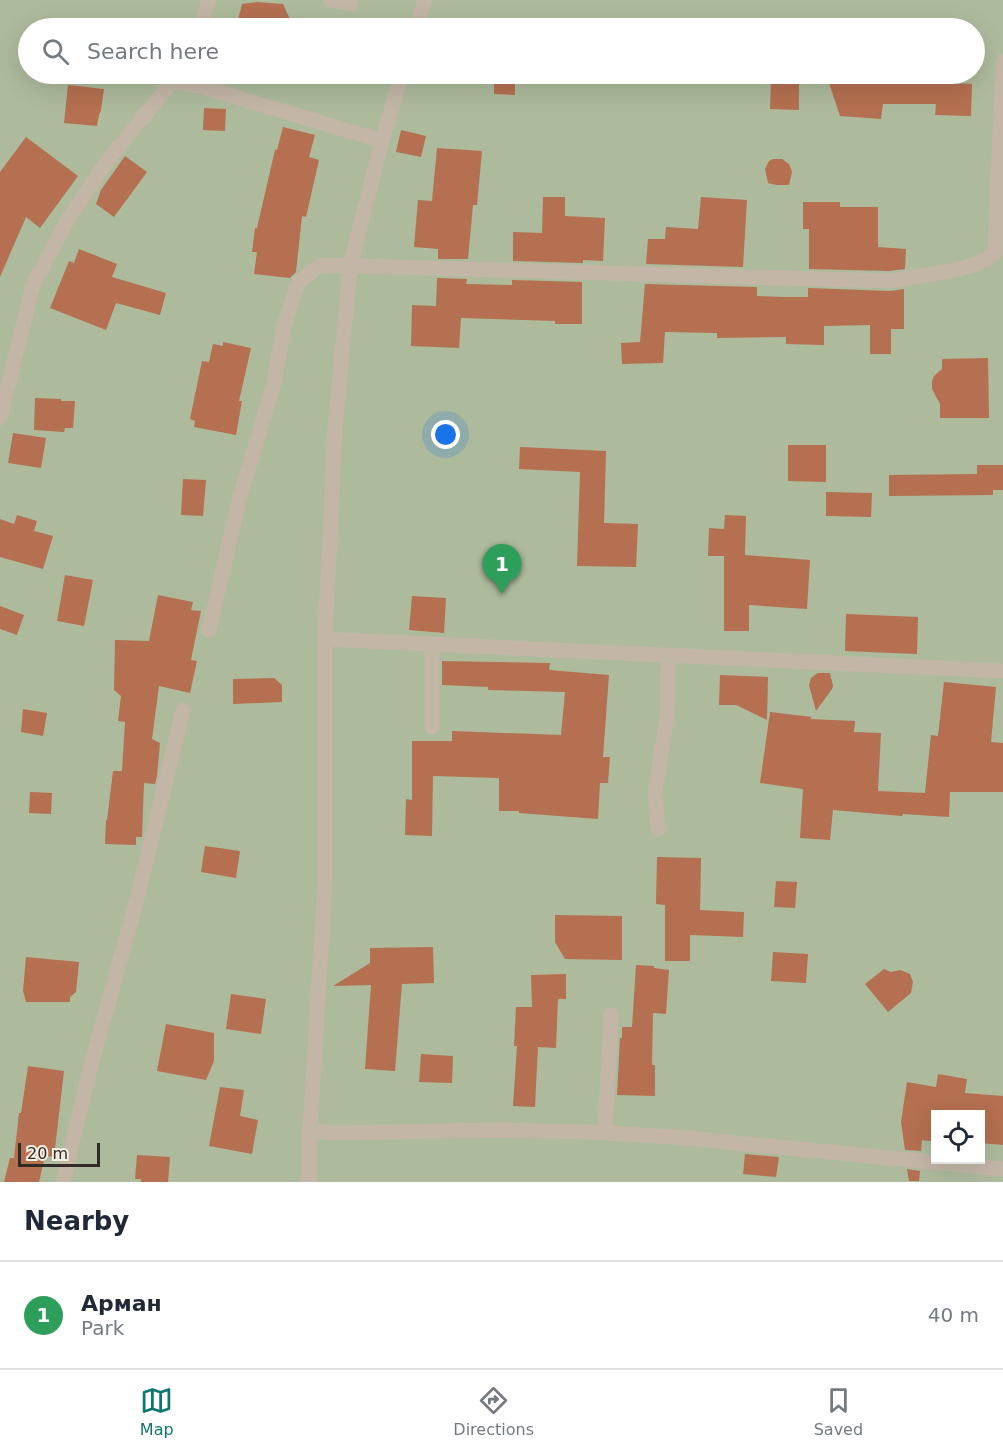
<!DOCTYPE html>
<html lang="en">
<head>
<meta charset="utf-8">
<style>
  body { margin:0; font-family:"DejaVu Sans",sans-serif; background:#f2f2f3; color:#1f2937 }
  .controls { position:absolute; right:18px; bottom:18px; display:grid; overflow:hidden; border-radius:0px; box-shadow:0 6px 24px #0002 }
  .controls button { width:54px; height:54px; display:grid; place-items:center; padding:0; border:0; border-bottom:2px solid #e0e1e3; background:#fff; color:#1f2937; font:30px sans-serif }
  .scale { position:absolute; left:18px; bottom:15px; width:82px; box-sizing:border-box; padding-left:6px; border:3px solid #312b27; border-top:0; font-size:16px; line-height:21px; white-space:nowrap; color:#312b27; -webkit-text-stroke:4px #f6efe5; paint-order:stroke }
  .you { position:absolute; left:446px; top:435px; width:21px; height:21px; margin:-15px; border:4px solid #fff; border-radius:50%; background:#1a73e8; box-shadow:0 0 0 9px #1a73e833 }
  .badge { display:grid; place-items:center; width:39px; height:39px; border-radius:50%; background:#0f766e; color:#fff; font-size:20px; font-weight:700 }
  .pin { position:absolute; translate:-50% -50px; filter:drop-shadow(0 2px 3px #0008) }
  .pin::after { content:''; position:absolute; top:32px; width:21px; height:18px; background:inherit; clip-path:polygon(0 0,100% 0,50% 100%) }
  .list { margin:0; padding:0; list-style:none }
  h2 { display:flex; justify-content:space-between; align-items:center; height:78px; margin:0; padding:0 24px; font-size:26px }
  h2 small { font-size:20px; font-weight:400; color:#747a83 }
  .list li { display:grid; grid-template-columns:39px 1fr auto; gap:18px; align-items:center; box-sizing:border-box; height:108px; padding:0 24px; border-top:2px solid #e0e1e3 }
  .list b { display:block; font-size:22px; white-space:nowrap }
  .list p { margin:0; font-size:20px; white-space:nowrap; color:#747a83 }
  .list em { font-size:20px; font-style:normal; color:#747a83 }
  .icon { flex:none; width:33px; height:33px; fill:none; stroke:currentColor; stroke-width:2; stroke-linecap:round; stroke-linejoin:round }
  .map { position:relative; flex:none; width:1003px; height:1182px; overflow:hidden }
  .search { position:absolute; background:#fff; box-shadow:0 6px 24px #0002; left:18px; right:18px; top:18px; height:66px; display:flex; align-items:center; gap:15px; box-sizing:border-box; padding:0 21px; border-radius:33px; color:#747a83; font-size:22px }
  .sheet { height:186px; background:#fff }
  nav { display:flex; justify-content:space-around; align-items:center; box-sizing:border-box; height:84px; border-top:2px solid #e0e1e3; background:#fff; font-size:16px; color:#747a83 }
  nav a { display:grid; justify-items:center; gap:3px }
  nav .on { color:#0f766e }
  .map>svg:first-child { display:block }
  .green { fill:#adba9c; fill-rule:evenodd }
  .building { fill:#b47050 }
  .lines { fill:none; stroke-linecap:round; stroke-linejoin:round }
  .minor { stroke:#c3b6a7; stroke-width:15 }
  .tertiary { stroke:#c3b6a7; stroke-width:15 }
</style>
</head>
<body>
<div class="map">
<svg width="1003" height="1182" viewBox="0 0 1003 1182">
  <rect width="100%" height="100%" fill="#ede5da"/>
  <path class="green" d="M0 0H1003V1182H0ZM28 28H974V74H28ZM936 1114H980V1160H936Z"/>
  <g class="building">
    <polygon points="257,2 283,4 294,28 236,28 242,4"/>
    <polygon points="494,74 515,74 515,95 494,94"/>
    <polygon points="826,74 860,74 886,76 886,74 945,74 945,83 972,84 971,116 935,115 936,104 883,104 881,119 840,116"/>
    <polygon points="771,78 799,78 799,110 770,109"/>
    <polygon points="68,85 104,89 101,110 99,115 97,126 64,123"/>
    <polygon points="204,108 226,109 225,131 203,130"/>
    <polygon points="283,127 315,135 309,157 319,160 306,217 302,216 296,272 290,278 254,274 257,252 252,252 255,228 257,228 275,150 277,150"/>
    <polygon points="401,130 426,136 421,157 396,152"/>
    <polygon points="26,137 78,176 40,228 26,217 0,277 0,172"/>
    <polygon points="437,148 482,151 477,205 473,205 468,259 438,259 438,249 414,247 418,200 432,201"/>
    <polygon points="125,156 147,172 114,217 96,204 101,190"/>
    <polygon points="773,159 782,159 789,164 792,172 789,185 776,185 768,183 765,169 769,161"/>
    <polygon points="543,197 565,197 565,216 605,218 603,261 583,260 583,263 513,261 513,232 542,233"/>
    <polygon points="701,197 747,200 743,267 646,264 648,239 665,239 666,227 698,229"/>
    <polygon points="803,202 840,202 840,207 878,207 878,247 906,249 905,269 889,271 809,269 809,229 803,229"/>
    <polygon points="79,249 117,264 112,277 166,293 160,315 116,303 106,330 50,308 69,261 74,263"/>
    <polygon points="437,278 467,279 466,284 512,285 512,280 582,282 582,324 555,324 555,321 461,318 459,348 411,346 412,305 436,306"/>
    <polygon points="645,284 757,287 757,296 783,297 808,297 808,288 890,291 904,289 904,329 891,329 891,354 870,354 870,325 824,326 824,345 786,344 786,337 717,338 717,333 665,332 663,363 622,364 621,343 640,342"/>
    <polygon points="223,342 251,348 239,401 242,401 236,435 194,427 195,421 190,419 202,361 209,362 213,344 223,346"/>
    <polygon points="988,358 989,418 940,418 940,404 932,389 932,381 934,376 942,369 942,359"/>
    <polygon points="35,398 61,399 61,401 75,401 73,428 65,428 64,432 34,430"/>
    <polygon points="13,433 46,438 41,468 8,463"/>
    <polygon points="788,445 826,445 826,482 788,481"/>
    <polygon points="520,447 606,451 604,523 638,524 636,567 577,566 580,472 519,469"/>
    <polygon points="977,465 1003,465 1003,490 993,490 993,495 889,496 889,475 977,474"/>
    <polygon points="183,479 206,480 203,516 181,515"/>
    <polygon points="826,492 872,493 871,517 826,516"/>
    <polygon points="17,515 37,521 34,531 53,536 43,569 0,557 0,519 14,524"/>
    <polygon points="725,515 746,516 745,555 810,560 807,609 749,605 749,631 724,631 724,556 708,556 709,528 724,529"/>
    <polygon points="65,575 93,580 84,626 57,621"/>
    <polygon points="158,595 193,602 191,610 201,611 191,660 197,661 190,693 159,686 152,739 160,743 157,776 155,784 144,783 142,837 136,837 136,845 105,844 106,820 107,820 113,771 122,771 125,722 118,721 121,696 114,690 115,640 149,641"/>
    <polygon points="412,596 446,598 444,633 409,630"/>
    <polygon points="0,606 24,615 17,635 0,629"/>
    <polygon points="846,614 918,617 917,654 845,651"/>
    <polygon points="442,661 550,663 549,670 609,675 603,757 610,757 608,783 600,783 598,819 519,813 519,811 499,811 499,778 433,776 432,836 405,835 406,799 412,800 412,741 452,741 452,731 561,735 565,692 488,690 488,687 442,685"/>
    <polygon points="818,673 830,673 833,686 832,689 816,711 809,685 811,678"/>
    <polygon points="720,675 768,677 767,720 736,705 719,705"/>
    <polygon points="274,678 282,685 282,702 233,704 233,679"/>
    <polygon points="944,682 996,687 991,742 1003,743 1003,792 950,792 949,817 903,814 902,816 833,810 830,840 800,838 803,789 760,783 770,712 812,717 810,719 855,721 854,732 881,733 878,791 925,793 931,735 938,736"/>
    <polygon points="23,709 47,713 43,736 21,732"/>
    <polygon points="30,792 52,793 51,814 29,813"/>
    <polygon points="205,846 240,851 236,878 201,872"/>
    <polygon points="657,857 701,858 700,910 744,912 743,937 690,935 690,961 665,961 665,905 656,904"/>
    <polygon points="776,881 797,882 795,908 774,907"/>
    <polygon points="555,915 622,916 622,960 565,959 555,942"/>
    <polygon points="433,947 434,983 402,984 395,1071 365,1069 371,985 333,986 370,963 370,948"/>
    <polygon points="773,952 808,954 806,983 771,981"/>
    <polygon points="26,957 79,962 76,992 70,997 70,1002 26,1002 23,991"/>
    <polygon points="636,965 654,966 654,968 669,970 666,1014 653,1013 652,1065 655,1065 655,1096 617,1095 620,1038 622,1038 622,1027 632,1027"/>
    <polygon points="884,969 891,972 900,970 910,974 913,982 911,993 888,1012 865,984"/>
    <polygon points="566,974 566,999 558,999 556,1048 538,1047 535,1107 513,1106 517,1046 514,1046 516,1007 532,1007 531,975"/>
    <polygon points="231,994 266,999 261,1034 226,1029"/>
    <polygon points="166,1024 214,1033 214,1061 206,1080 157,1071"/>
    <polygon points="421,1054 453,1056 452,1083 419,1082"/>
    <polygon points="28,1066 64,1071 54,1157 45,1156 39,1182 4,1182 10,1158 14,1158 19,1113 21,1113"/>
    <polygon points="938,1074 967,1079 965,1093 1003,1096 1003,1145 981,1143 981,1114 936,1114 936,1142 922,1140 921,1151 905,1150 901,1122 907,1082 936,1087"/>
    <polygon points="220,1087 244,1090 240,1116 258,1120 252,1154 209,1146"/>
    <polygon points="745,1154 779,1157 776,1177 743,1174"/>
    <polygon points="137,1155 170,1157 168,1182 141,1182 141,1179 135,1179"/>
    <polygon points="907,1169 920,1171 919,1181 909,1181"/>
  </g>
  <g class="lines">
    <g class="minor">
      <polyline points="330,0 351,4"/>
      <polyline points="417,26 435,28"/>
      <polyline points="200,28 209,0"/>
      <polyline points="0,418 33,285 67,221 107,161 172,82 199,86 382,141"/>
      <polyline points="209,630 239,500 274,383 284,326 298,283 320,265 890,281 951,271 978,264 995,253 1003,61"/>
      <polyline points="325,639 1003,671"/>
      <polyline points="432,645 432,727"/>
      <polyline points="658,829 655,792 667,716 668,655"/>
      <polyline points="310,1130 331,1133 500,1130 587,1132 675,1137 1003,1169"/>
      <polyline points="605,1133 611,1015"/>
      <polyline points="63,1182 91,1065 137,899 183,710"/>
    </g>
    <g class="tertiary">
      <polyline points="416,28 425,0"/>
      <polyline points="309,1182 310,1130 325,882 325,639 335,429 350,266 382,141 402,74"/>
    </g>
  </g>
</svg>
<div class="controls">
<button><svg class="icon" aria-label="locate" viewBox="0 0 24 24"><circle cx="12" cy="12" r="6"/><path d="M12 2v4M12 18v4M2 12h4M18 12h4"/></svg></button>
</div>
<div class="scale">20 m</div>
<div class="you"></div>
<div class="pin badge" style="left:502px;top:594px;background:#2e9e5b">1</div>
<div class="search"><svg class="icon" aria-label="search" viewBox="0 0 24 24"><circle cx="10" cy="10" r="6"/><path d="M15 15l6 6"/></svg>Search here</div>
</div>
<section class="sheet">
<h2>Nearby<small></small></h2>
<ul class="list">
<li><span class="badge" style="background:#2e9e5b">1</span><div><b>Арман</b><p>Park</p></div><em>40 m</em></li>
</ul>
</section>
<nav>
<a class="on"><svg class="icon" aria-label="map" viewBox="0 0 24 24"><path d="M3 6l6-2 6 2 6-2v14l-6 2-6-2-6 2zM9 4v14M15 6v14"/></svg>Map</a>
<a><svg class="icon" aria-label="directions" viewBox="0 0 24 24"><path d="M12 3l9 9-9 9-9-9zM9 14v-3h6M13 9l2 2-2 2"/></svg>Directions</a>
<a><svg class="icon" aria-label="saved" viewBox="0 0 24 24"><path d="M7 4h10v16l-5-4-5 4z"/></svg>Saved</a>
</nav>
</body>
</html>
